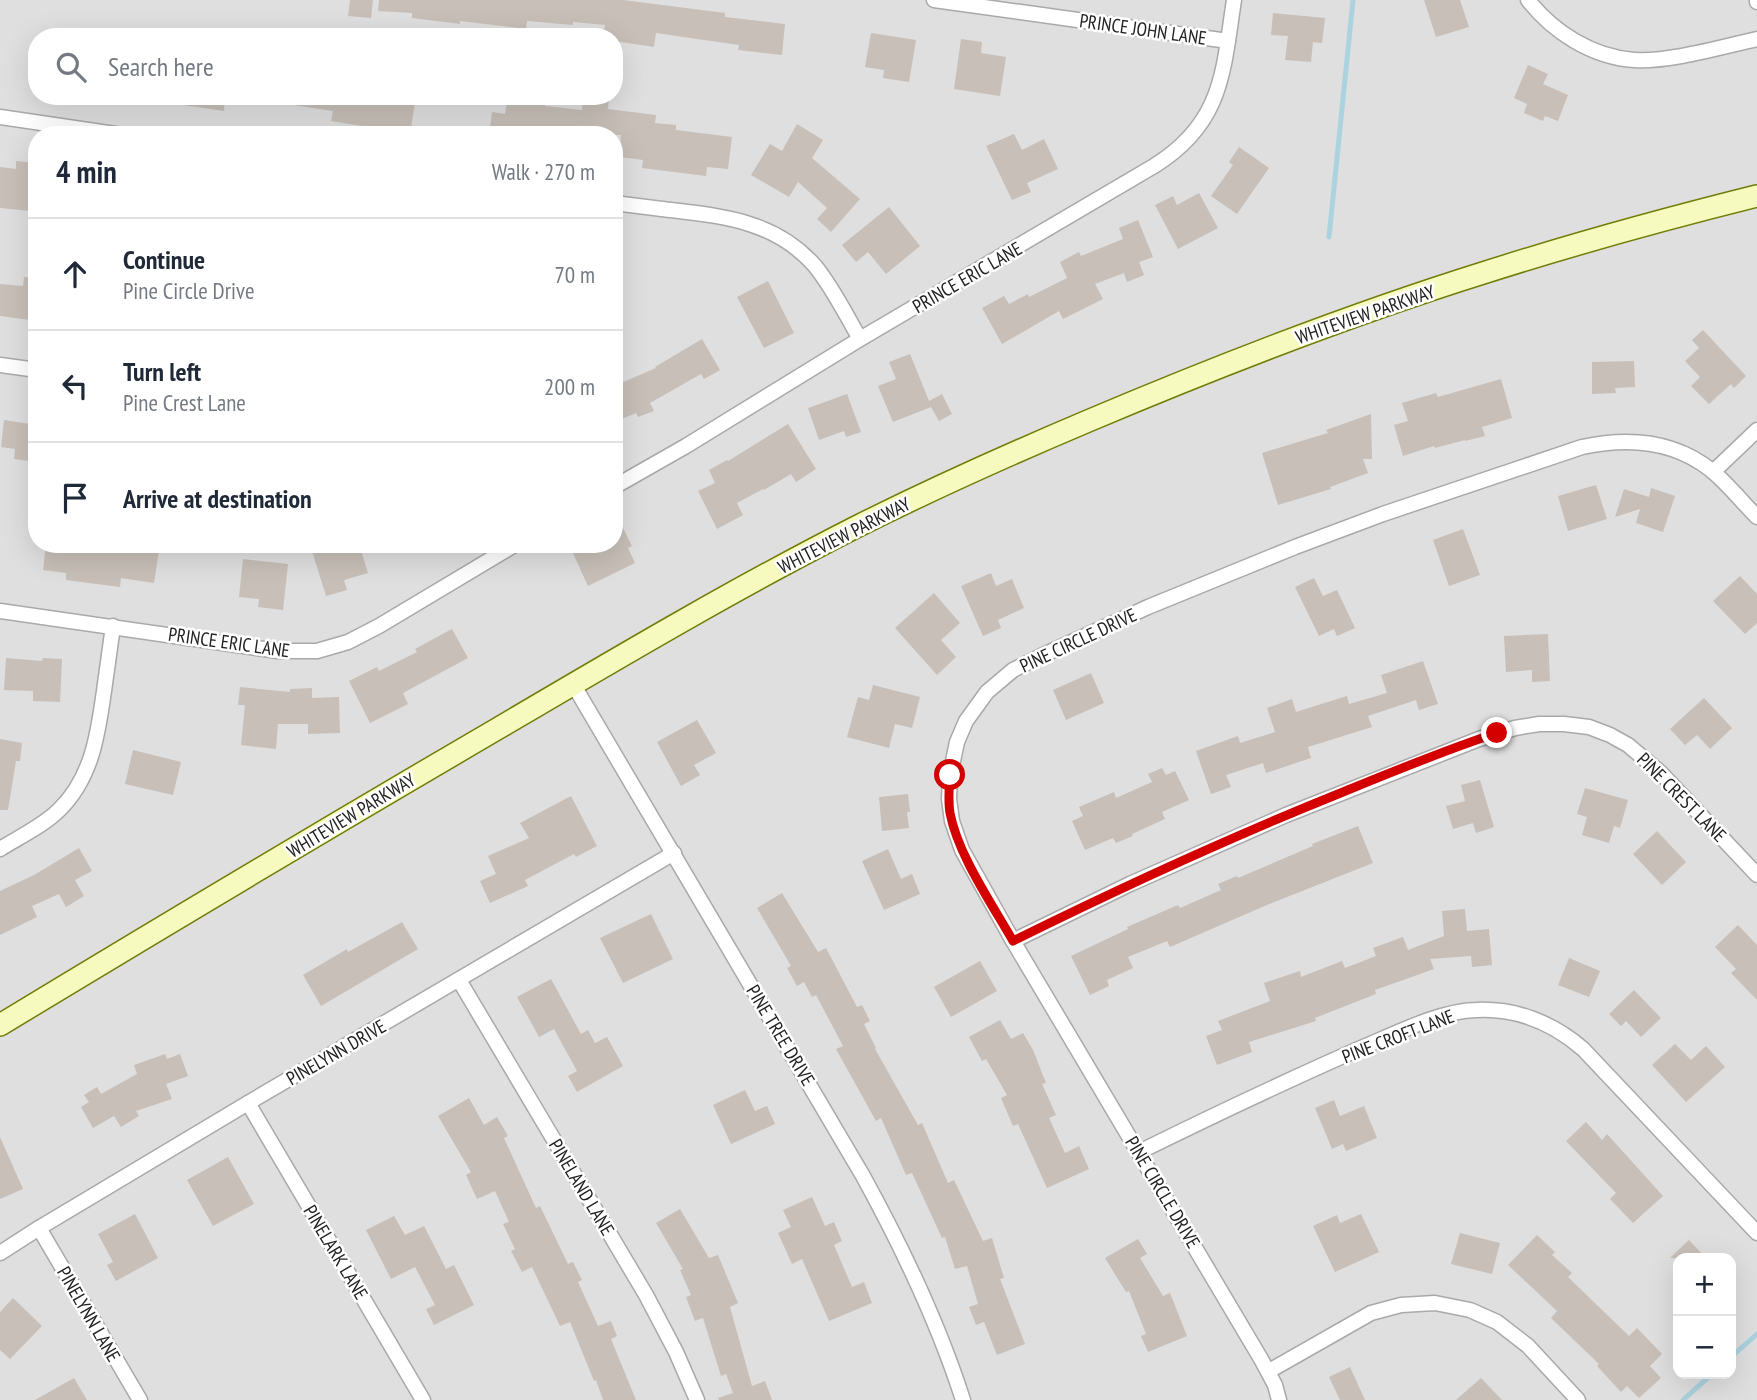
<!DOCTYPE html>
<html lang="en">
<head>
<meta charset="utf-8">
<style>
  body { margin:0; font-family:"PT Sans Narrow",sans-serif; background:#f6f6f7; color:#1f2937 }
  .controls { position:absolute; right:21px; bottom:21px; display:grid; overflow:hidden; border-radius:14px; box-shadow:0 7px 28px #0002 }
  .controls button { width:63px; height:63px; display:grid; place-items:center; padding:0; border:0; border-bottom:2px solid #e0e1e3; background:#fff; color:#1f2937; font:35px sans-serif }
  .stop { position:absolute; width:21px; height:21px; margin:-16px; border:5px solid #d40000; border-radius:50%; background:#fff }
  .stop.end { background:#d40000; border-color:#fff; box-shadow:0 2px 7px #0008 }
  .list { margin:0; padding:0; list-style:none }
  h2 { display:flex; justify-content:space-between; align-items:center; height:91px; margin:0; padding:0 28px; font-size:30px }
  h2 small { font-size:23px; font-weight:400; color:#747a83 }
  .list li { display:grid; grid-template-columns:46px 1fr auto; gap:21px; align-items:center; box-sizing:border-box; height:112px; padding:0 28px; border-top:2px solid #e0e1e3 }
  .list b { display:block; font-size:26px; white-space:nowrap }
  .list p { margin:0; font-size:23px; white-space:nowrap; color:#747a83 }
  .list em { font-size:23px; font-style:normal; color:#747a83 }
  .icon { flex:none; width:38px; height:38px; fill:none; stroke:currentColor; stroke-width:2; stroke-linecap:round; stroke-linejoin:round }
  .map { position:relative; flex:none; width:1757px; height:1400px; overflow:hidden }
  .search { position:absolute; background:#fff; box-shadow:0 7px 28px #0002; left:28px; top:28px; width:595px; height:77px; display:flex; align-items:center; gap:18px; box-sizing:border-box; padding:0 24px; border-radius:28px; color:#747a83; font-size:26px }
  .panel { position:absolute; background:#fff; box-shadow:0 7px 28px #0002; left:28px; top:126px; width:595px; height:427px; border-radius:28px }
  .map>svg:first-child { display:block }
  .residential { fill:#e0dfdf; fill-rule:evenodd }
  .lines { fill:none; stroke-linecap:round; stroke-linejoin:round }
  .stream { stroke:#aad3df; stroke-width:5 }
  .building { fill:#c7bfb8 }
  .street-casing { stroke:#a9a9a9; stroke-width:17 }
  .secondary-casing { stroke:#707d05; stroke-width:24 }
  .street { stroke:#fff; stroke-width:14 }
  .secondary { stroke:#f7fabf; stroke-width:21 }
  .route { stroke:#d40000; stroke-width:9 }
  .labels { text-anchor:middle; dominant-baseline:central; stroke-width:5; stroke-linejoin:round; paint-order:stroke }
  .street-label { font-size:19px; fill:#222; stroke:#fff }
</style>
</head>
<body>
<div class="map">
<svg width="1757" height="1400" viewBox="0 0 1757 1400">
  <rect width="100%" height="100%" fill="#f2efe9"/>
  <g class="residential">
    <path d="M0 0H1757V185L1683 203 1476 264 1364 302 1223 354 1161 379 783 554 681 609 0 1011ZM37 37H614V96H37ZM37 135H614V544H37Z"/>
    <path d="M1757 206V1400H0V1034L689 627 864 534 964 487 1168 399 1229 374 1370 322 1545 264 1688 224ZM1678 1258H1731V1374H1678Z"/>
  </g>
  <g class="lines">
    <g class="stream">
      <polyline points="1329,237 1353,0"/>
      <polyline points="1731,1357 1757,1334"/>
      <polyline points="1683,1400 1712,1374"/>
    </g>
  </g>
  <g class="building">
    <polygon points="350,0 373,0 371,18 348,16"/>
    <polygon points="379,0 623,0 725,13 725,17 785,24 782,55 738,50 739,45 656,33 654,47 614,41 614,37 603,35 605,25 573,22 573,25 527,21 526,29 460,21 460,24 412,18 412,13 378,11"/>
    <polygon points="1424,0 1460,0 1469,27 1436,37"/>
    <polygon points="1273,13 1325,18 1322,43 1313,42 1311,62 1285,60 1288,36 1271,35"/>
    <polygon points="871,33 916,40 909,82 883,78 884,70 865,67"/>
    <polygon points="961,39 982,42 981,53 1006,57 1000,96 954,89"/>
    <polygon points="1528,65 1548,74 1543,84 1568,95 1558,121 1545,116 1543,121 1524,113 1527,104 1514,98"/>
    <polygon points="184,96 225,96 224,111 183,105"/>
    <polygon points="294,96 416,96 410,134 331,121 333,111 293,105"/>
    <polygon points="525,96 547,96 545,106 582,110 583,96 609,99 608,109 656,115 655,123 676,125 676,130 732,137 728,169 707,167 706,176 642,168 643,160 619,157 621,135 489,135 492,112 505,114 507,101 524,104"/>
    <polygon points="797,124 823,140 812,158 860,199 831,232 817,219 827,208 798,182 789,197 751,175 770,144 782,151"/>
    <polygon points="1014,134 1022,150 1044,139 1058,169 1027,183 1031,192 1012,200 986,146"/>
    <polygon points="1239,147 1269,168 1237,214 1211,196 1233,165 1229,162"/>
    <polygon points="16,161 35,163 30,211 0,208 0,167 16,169"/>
    <polygon points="1199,193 1218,228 1178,249 1155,205 1173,196 1177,205"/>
    <polygon points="889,207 920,246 886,274 868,252 856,262 842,245"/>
    <polygon points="1138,220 1153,257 1139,262 1144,275 1127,282 1124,273 1095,284 1103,299 1063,319 1059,311 1002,344 982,308 1004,296 1009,304 1028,294 1029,297 1067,278 1060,262 1079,252 1081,256 1123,239 1119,228"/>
    <polygon points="24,277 37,278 37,321 0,316 0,284 23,286"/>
    <polygon points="768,281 794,333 764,348 737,297"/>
    <polygon points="1703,330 1746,376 1734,388 1731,384 1709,404 1691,386 1700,377 1685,361 1699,348 1692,340"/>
    <polygon points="702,339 720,370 704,379 701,374 650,403 654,411 638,417 636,413 614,422 614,386 656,368 655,367"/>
    <polygon points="910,354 929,401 942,394 952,414 939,421 931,407 893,422 878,386 896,379 889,362"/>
    <polygon points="1634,361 1635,387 1615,388 1616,393 1592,394 1592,362"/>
    <polygon points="1501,379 1512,418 1482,427 1485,436 1465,441 1465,440 1435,448 1434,446 1403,456 1394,425 1408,421 1402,403 1436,393 1438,397"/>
    <polygon points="847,394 861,432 846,437 844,431 819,440 808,408"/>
    <polygon points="1371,414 1372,459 1363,459 1368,473 1330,487 1331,489 1278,505 1262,453 1328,433 1326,430"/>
    <polygon points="4,420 37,425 37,452 31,451 29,461 14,459 15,449 1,447"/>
    <polygon points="788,424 816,469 796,482 791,474 764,490 763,489 737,503 743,515 717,529 698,491 715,483 709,470 727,460 728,461"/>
    <polygon points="1596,485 1607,519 1568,531 1558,496"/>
    <polygon points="1651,488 1675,496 1663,532 1636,523 1640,509 1615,517 1624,489 1649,497"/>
    <polygon points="614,510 632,546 628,548 635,563 588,586 571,549 581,544 614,544"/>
    <polygon points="1463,529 1480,575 1449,586 1433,540"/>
    <polygon points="46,544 97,544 131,549 132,544 160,544 154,583 121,578 120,587 66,580 66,573 43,570"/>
    <polygon points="333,544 359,544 368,573 344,580 347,590 326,596 312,551"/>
    <polygon points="243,559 288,564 283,610 258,607 259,599 239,597"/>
    <polygon points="991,573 996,586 1012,579 1024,608 998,620 1001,628 983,636 961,586"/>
    <polygon points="1740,576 1757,594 1757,623 1745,634 1713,601"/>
    <polygon points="1314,578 1323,596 1337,590 1355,628 1337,636 1334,629 1319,636 1295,587"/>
    <polygon points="934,593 960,623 941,640 956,657 937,675 895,628"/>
    <polygon points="452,629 468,658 403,693 408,704 370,723 349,681 377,667 379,671 417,652 415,649"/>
    <polygon points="1548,634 1550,681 1532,682 1532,670 1506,672 1504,636"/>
    <polygon points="6,658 42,661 43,658 62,659 60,702 33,701 33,691 4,690"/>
    <polygon points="1423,661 1438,704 1419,710 1416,700 1368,716 1372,727 1308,747 1311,758 1266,773 1263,763 1226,775 1231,787 1211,794 1196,751 1238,736 1240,743 1275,732 1267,708 1292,699 1296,712 1347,696 1349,704 1387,693 1381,675"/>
    <polygon points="1091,673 1104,703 1066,720 1053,690"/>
    <polygon points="873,685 920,697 912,728 895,724 889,748 847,737 858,697 869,700"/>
    <polygon points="240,687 290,692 290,689 312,688 312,698 339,697 340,733 308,734 308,724 278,724 276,749 241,745 245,705 238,705"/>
    <polygon points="1704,698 1732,728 1710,749 1697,735 1685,745 1670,729"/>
    <polygon points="697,720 716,753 694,765 700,775 681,786 657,742"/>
    <polygon points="0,739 22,743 20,761 16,761 8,810 0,810"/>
    <polygon points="133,750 181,762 173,795 125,784"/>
    <polygon points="1162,768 1166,775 1175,771 1189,800 1162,812 1165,819 1132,834 1133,836 1116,843 1113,838 1085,850 1072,821 1083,816 1079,807 1114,792 1116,798 1152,782 1148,774"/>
    <polygon points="1480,780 1494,827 1476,833 1473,823 1453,829 1446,806 1465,801 1461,785"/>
    <polygon points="1585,788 1628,800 1620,828 1614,826 1609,843 1582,835 1587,817 1577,814"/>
    <polygon points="908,794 910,812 907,812 909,828 882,831 879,797"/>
    <polygon points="571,796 597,846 576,857 574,854 525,880 528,886 490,903 480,881 496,874 488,856 529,838 520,823"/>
    <polygon points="1358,826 1373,863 1267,905 1170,947 1167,941 1128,957 1133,968 1107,980 1109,986 1090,995 1071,956 1128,929 1127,927 1178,905 1180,908 1221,890 1218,884 1237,876 1238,878 1313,846 1312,844"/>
    <polygon points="1657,831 1686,862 1662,885 1633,854"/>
    <polygon points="79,848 92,871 75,880 84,896 66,907 59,894 32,906 37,917 0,935 0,891 34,875"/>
    <polygon points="888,849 901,879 912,874 920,894 884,910 862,861"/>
    <polygon points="782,893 818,952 826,948 857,1007 862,1005 870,1021 864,1024 876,1048 875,1049 918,1125 922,1123 948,1183 954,1180 983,1241 992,1238 1004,1278 1000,1279 1025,1344 997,1355 984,1322 976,1325 969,1307 978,1304 967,1266 955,1269 945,1237 942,1238 912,1173 906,1175 881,1118 876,1121 836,1049 843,1046 816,995 812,997 804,982 797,986 787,968 791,966 757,908"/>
    <polygon points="1465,909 1467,931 1489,929 1492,965 1472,967 1471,956 1430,959 1434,969 1375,990 1376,994 1315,1018 1316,1021 1249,1042 1252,1052 1217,1065 1206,1036 1222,1030 1218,1021 1270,1001 1264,983 1300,971 1301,977 1342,961 1345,968 1376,956 1373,948 1403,937 1408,950 1444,936 1442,911"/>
    <polygon points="651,914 673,959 623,983 600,938"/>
    <polygon points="402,922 418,949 321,1006 303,975 347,949 348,952"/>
    <polygon points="1738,925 1757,945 1757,1000 1731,973 1736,969 1715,947"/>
    <polygon points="1569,958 1600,971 1589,997 1558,985"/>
    <polygon points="980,961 997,991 951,1017 934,987"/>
    <polygon points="551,979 581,1034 588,1030 595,1043 607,1037 623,1066 577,1092 568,1076 577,1071 554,1029 539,1037 517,997"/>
    <polygon points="1634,990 1661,1018 1641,1037 1626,1021 1621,1026 1609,1014"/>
    <polygon points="1000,1020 1011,1039 1023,1033 1033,1050 1046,1083 1042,1084 1056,1115 1049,1118 1065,1153 1079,1146 1089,1169 1047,1188 1018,1124 1013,1126 1001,1098 1007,1095 986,1059 982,1061 969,1037"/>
    <polygon points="1675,1044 1691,1060 1706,1046 1725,1067 1686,1102 1652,1065"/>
    <polygon points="165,1054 167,1059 180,1054 188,1076 166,1084 172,1099 136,1111 139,1116 121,1127 114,1116 93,1128 81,1107 89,1102 84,1095 97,1087 101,1094 137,1074 134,1065"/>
    <polygon points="745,1090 755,1111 767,1106 775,1124 731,1144 713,1105"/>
    <polygon points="469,1098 484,1125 497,1117 508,1136 504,1138 536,1208 540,1206 568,1264 573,1262 582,1280 578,1282 598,1326 611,1321 617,1336 611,1339 636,1400 603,1400 596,1380 594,1381 570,1322 560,1326 532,1267 522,1272 511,1251 515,1249 503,1224 509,1222 495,1191 477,1199 466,1175 471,1172 438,1116"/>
    <polygon points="1334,1100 1340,1116 1364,1106 1377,1138 1346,1151 1343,1144 1332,1149 1315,1108"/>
    <polygon points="1586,1122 1602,1140 1607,1134 1663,1196 1633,1223 1610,1199 1616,1193 1566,1141"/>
    <polygon points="0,1137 23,1189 0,1199"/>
    <polygon points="228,1157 254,1204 213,1226 187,1180"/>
    <polygon points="812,1197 825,1226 834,1222 842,1241 834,1245 852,1287 864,1282 872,1303 829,1321 802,1259 792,1264 778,1233 791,1227 783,1210"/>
    <polygon points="680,1209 709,1258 718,1255 738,1303 730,1307 752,1386 765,1381 772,1400 719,1400 718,1398 733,1393 726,1374 721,1376 703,1318 695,1321 686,1297 691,1295 680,1270 683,1269 656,1223"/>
    <polygon points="135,1214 158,1258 116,1281 107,1265 113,1262 98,1234"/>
    <polygon points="1361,1214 1379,1252 1335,1272 1313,1226 1337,1215 1340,1223"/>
    <polygon points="394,1216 405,1235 424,1226 446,1269 454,1265 474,1305 434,1325 426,1309 435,1305 415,1267 391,1279 366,1230"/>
    <polygon points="1460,1233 1500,1243 1492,1274 1451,1264"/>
    <polygon points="1537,1235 1555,1252 1552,1255 1572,1273 1568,1277 1629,1336 1637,1328 1662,1354 1650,1366 1661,1378 1639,1398 1627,1386 1621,1392 1597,1366 1599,1364 1551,1318 1557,1311 1508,1265"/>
    <polygon points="1138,1239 1147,1254 1140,1258 1163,1296 1170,1293 1187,1336 1148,1352 1141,1336 1146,1334 1129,1291 1126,1292 1105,1258"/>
    <polygon points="1689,1240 1706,1258 1670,1258"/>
    <polygon points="13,1298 42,1326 10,1359 0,1350 0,1312"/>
    <polygon points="1350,1367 1365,1400 1340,1400 1329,1377"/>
    <polygon points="74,1378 87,1400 35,1400"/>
    <polygon points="1481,1378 1502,1400 1456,1400"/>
  </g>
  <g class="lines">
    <defs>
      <g id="street">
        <polyline points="934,0 1228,41"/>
        <path d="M1528 0C1553 32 1592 57 1634 60 1670 62 1721 47 1757 39"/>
        <polyline points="1757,0 1757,2"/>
        <polyline points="0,117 122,135"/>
        <path d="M614 203C630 205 646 207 662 209 719 216 774 219 815 266 833 288 846 315 860 339"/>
        <polyline points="0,365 37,370"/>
        <polyline points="1713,472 1757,430"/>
        <path d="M614 487 686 446 860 339 1154 166C1223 123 1223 72 1234 0"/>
        <polyline points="0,611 278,651 317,651 348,642 379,626 516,544"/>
        <path d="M573 684 863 1176C902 1247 938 1322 963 1400"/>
        <path d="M0 849C19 837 43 826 59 810 92 778 98 734 104 691 107 669 110 648 113 626"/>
        <polyline points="1013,941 1130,884 1286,815 1479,739 1515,728 1539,724 1564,724 1589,727 1610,735 1628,745 1661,773 1757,875"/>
        <polyline points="459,980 646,1295 676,1352 697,1400"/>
        <polyline points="248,1103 423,1400"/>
        <path d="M1139 1152C1212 1116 1286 1081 1361 1048 1395 1034 1439 1011 1476 1010 1516 1008 1553 1023 1583 1049L1757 1233"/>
        <polyline points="39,1228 140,1400"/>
        <polyline points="0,1253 39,1228 248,1103 674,853"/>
        <polyline points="1269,1371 1371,1313 1401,1305 1435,1303 1470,1310 1497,1322 1528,1346 1578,1400"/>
        <path d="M1279 1400 1275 1385 1261 1359 1013 941 962 850 952 821 949 799 950 775 957 742 966 721 987 692 1013 670 1041 656 1148 607 1295 547 1383 514 1582 447C1628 437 1673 440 1711 470 1728 484 1742 502 1757 517"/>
      </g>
      <path id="secondary" d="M0 1025C165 925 331 826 497 729 616 659 734 589 856 527 932 489 1010 454 1088 421 1218 366 1349 315 1483 273 1574 244 1665 219 1757 196"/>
    </defs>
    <use href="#street" class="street-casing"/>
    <use href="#secondary" class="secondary-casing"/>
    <use href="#street" class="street"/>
    <use href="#secondary" class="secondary"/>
  </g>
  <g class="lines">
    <path class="route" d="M950 775C949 787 948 801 950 813 958 855 992 904 1013 941 1122 887 1231 837 1343 792 1394 771 1445 750 1497 733"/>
  </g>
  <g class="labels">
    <g class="street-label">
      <text transform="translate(1143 29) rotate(8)">PRINCE JOHN LANE</text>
      <text transform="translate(967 277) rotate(-30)">PRINCE ERIC LANE</text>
      <text transform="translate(1365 314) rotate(-19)">WHITEVIEW PARKWAY</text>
      <text transform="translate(844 535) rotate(-27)">WHITEVIEW PARKWAY</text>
      <text transform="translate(1078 640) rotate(-25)">PINE CIRCLE DRIVE</text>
      <text transform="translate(229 642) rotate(8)">PRINCE ERIC LANE</text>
      <text transform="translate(1682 797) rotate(45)">PINE CREST LANE</text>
      <text transform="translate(351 815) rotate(-31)">WHITEVIEW PARKWAY</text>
      <text transform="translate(781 1035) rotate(59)">PINE TREE DRIVE</text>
      <text transform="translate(1398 1036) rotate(-21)">PINE CROFT LANE</text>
      <text transform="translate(336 1052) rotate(-30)">PINELYNN DRIVE</text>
      <text transform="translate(582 1187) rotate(59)">PINELAND LANE</text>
      <text transform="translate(1163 1192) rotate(59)">PINE CIRCLE DRIVE</text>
      <text transform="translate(336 1252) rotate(59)">PINELARK LANE</text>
      <text transform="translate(89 1314) rotate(60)">PINELYNN LANE</text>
    </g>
  </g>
</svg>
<div class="controls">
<button>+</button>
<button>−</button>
</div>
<div class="stop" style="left:950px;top:775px"></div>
<div class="stop end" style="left:1497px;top:733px"></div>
<div class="search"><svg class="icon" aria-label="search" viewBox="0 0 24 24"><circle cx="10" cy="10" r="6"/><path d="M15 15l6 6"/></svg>Search here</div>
<section class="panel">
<h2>4 min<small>Walk · 270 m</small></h2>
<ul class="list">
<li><svg class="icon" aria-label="ahead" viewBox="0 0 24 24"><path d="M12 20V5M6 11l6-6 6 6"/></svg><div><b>Continue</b><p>Pine Circle Drive</p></div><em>70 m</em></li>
<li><svg class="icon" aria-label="left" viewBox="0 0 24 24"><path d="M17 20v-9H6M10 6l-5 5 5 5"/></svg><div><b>Turn left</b><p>Pine Crest Lane</p></div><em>200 m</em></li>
<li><svg class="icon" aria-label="arrive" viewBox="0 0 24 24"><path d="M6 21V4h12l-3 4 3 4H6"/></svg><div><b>Arrive at destination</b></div></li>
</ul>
</section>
</div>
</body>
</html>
